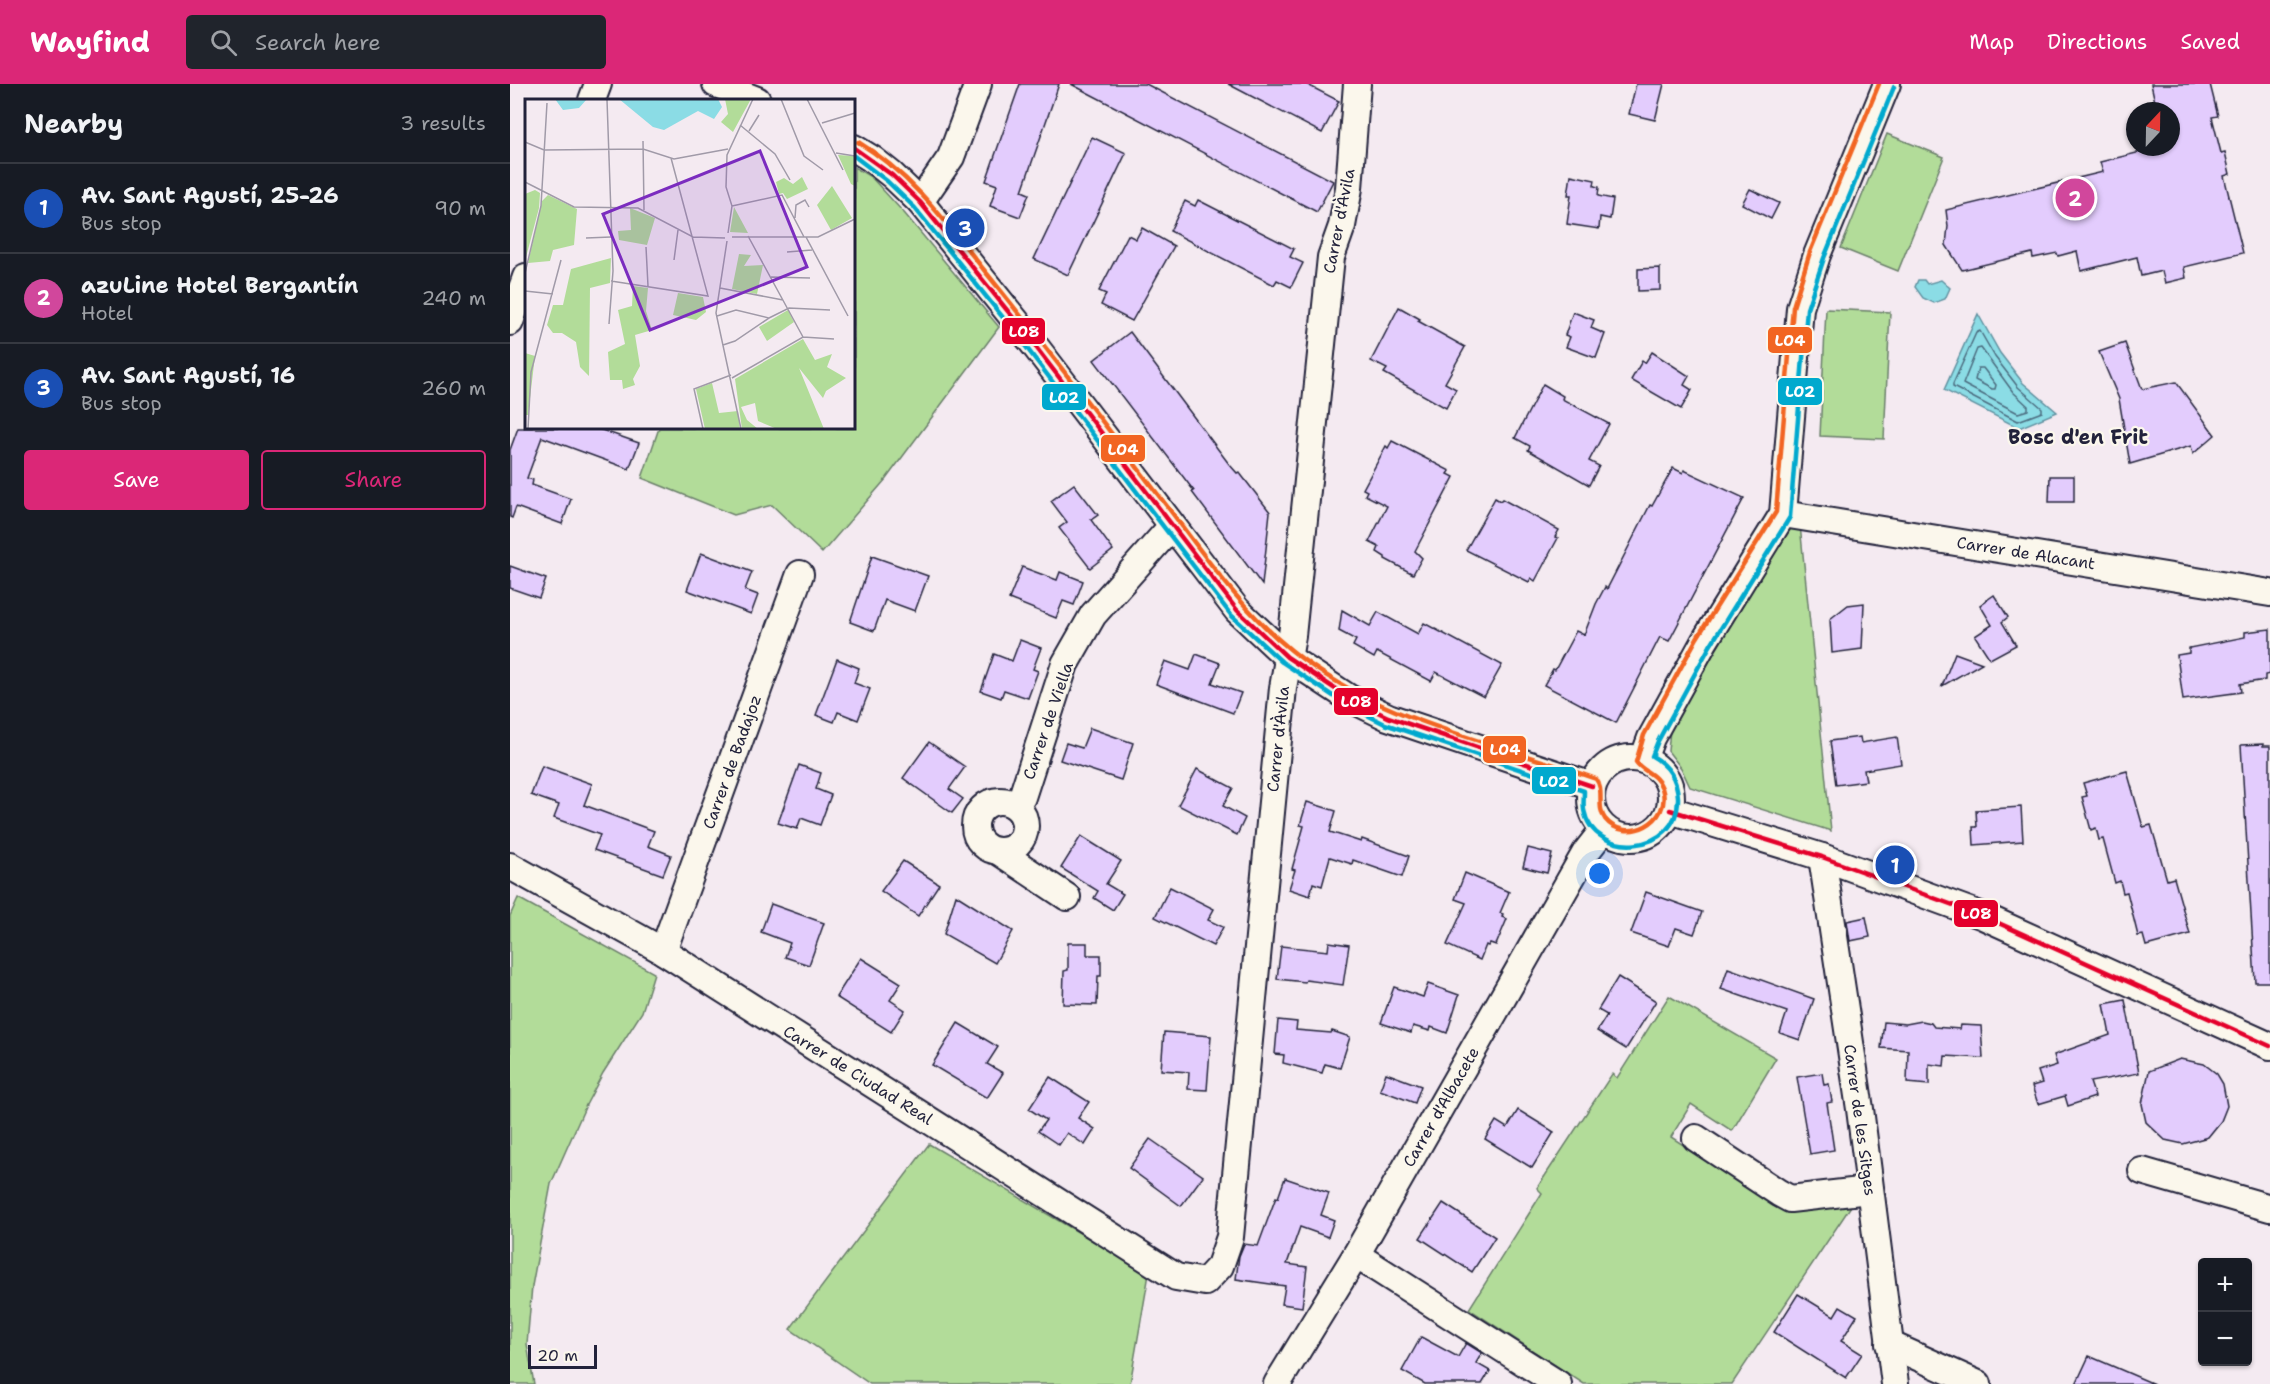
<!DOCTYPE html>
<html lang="en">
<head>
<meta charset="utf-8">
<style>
  body { margin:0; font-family:"Shantell Sans",sans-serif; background:#20242c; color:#f1f3f6 }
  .controls { position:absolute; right:18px; bottom:18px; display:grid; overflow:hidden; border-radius:6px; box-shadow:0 2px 4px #0004 }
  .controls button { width:54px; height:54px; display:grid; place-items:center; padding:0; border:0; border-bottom:2px solid #363941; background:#171b24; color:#f1f3f6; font:30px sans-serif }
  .compass { position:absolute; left:1616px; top:18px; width:54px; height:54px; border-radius:50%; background:#171b24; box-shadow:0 2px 4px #0004; rotate:22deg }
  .scale { position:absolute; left:18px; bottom:15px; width:69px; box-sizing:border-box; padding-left:6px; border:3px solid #22223b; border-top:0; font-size:16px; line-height:21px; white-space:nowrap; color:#22223b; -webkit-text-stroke:4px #fbf7ec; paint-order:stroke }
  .you { position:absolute; left:1090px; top:790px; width:21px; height:21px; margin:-15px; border:4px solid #fff; border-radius:50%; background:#1a73e8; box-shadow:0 0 0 9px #1a73e833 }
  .badge { display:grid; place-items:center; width:39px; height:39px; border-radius:50%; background:#db2777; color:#fff; font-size:20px; font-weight:700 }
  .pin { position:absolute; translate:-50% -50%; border:3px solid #fff; box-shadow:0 2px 6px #0006 }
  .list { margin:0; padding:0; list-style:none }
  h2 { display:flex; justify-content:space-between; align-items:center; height:78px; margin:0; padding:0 24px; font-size:26px }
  h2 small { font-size:20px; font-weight:400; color:#9ea1a6 }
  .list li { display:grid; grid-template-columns:39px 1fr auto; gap:18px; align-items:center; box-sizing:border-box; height:90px; padding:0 24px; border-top:2px solid #363941 }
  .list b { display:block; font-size:22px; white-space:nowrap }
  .list p { margin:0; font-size:20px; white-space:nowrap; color:#9ea1a6 }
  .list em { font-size:20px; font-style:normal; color:#9ea1a6 }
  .actions { display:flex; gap:12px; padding:18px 24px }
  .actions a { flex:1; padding:14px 0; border:2px solid #db2777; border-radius:6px; text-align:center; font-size:21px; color:#db2777 }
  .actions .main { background:#db2777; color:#fff }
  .icon { flex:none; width:33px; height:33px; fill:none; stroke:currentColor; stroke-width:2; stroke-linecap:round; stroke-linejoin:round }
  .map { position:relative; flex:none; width:1760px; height:1300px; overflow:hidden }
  header { display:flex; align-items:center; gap:36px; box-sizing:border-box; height:84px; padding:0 30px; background:#db2777; color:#fff }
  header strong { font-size:28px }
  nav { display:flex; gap:33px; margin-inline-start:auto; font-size:21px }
  .search { width:420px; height:54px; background:#20242c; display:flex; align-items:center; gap:15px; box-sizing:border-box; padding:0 21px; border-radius:6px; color:#9ea1a6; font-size:22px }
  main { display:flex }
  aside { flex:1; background:#171b24 }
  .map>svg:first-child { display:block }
  .green { fill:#b2dc99; stroke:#6a7f6a; stroke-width:1.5 }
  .water { fill:#8bdce5; stroke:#6192a1; stroke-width:1.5 }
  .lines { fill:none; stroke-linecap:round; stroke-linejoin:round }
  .shore { stroke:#4c6c7f; stroke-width:1.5 }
  .building { fill:#e3ccfd; stroke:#22223b; stroke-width:1.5 }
  .minor-casing { stroke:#22223b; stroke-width:30 }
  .minor { stroke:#fbf7ec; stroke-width:26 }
  .bus-1-casing { stroke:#fbf7ec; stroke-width:9 }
  .bus-2-casing { stroke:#fbf7ec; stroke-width:9 }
  .bus-3-casing { stroke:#fbf7ec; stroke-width:9 }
  .bus-1 { stroke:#e4002b; stroke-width:4.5 }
  .bus-2 { stroke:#00a9ce; stroke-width:4.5 }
  .bus-3 { stroke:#f26522; stroke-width:4.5 }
  .labels { text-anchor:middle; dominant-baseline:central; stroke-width:4.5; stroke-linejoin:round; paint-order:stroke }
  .street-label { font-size:16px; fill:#22223b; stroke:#fbf7ec }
  .quarter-label { font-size:20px; font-weight:bold; fill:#22223b; stroke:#fbf7ec }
  .inset-road { fill:none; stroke:#a09aa8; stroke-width:1.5 }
  .view { fill:#7b2cbf; fill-opacity:0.15; stroke:#7b2cbf; stroke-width:3 }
  .inset-edge { fill:none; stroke:#22223b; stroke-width:3 }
  .line-badge { stroke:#fbf7ec; stroke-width:2 }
  .badge-label { font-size:16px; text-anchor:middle; font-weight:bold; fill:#fff }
</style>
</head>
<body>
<header>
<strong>Wayfind</strong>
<div class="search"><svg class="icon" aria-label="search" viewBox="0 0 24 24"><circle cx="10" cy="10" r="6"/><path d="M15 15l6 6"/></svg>Search here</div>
<nav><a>Map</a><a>Directions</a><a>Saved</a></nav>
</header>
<main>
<aside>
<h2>Nearby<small>3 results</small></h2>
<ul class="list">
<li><span class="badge" style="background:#1a4fb4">1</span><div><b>Av. Sant Agustí, 25-26</b><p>Bus stop</p></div><em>90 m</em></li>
<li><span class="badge" style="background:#d1479c">2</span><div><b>azuLine Hotel Bergantín</b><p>Hotel</p></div><em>240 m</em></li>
<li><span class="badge" style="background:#1a4fb4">3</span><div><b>Av. Sant Agustí, 16</b><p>Bus stop</p></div><em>260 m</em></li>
</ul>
<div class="actions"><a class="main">Save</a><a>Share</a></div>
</aside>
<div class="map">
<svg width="1760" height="1300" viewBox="0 0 1760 1300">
  <rect width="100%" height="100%" fill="#f4eaf1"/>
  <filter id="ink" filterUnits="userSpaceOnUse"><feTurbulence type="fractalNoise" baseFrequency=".0167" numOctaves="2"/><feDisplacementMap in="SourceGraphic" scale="12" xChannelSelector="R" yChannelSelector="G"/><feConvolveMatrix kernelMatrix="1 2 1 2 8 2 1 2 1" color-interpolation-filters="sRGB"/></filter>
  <g filter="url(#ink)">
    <g class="green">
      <polygon points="1377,50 1434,73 1388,187 1331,164"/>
      <polygon points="344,83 361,93 395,130 489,243 376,395 312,469 262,421 224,431 132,394 149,344 344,344"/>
      <polygon points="1316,225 1380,228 1374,355 1310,352"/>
      <polygon points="1290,441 1321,747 1180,703 1171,684 1158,667 1160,646 1277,443"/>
      <polygon points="8,814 144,889 132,928 93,989 76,1021 41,1100 22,1202 17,1260 24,1300 0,1300 0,832"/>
      <polygon points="1159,912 1266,974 1222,1047 1181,1020 1161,1053 1262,1119 1343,1119 1222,1300 1074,1300 959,1225 1032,1109 1027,1104 1102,990 1107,994"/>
      <polygon points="419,1060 639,1190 620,1300 360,1300 280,1245"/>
    </g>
    <g class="water">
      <polygon points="1408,196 1414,196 1417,200 1431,196 1440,204 1435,215 1424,219 1413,214 1405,203"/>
      <polygon points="1468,230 1490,269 1513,299 1547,328 1509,344 1434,306"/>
    </g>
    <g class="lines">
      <g class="shore">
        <polygon points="1470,247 1485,273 1508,303 1532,324 1532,328 1508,337 1443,303 1443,300 1466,249"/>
        <polygon points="1471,264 1503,308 1518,322 1518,326 1508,329 1453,300 1467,265"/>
        <polygon points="1468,284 1473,284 1486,301 1485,305 1482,305 1465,296"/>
      </g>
    </g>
    <g class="building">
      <polygon points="510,0 549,0 512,107 519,110 510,133 480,122 487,101 476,97"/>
      <polygon points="561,0 636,0 823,97 807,128"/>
      <polygon points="718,0 796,0 829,17 812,49"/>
      <polygon points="1126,0 1154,0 1145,36 1119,30"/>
      <polygon points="1641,0 1700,0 1708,32 1702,33 1711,69 1715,68 1720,90 1714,92 1733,169 1674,183 1676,194 1655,199 1652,187 1631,192 1627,173 1571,187 1567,167 1548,172 1547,169 1523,174 1522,169 1452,186 1436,161 1438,142 1436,126 1593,88 1590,78 1639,66 1639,63 1661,63 1661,27 1647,27"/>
      <polygon points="582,53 616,69 558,191 524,175"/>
      <polygon points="1061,91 1085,96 1084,102 1089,103 1088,112 1103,115 1100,135 1090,133 1089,145 1057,140 1061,111 1058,111"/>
      <polygon points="1240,105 1269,119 1261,135 1232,120"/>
      <polygon points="688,116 784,165 780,173 793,179 781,203 767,196 764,201 660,147 675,117 685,122"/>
      <polygon points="632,144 664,162 622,237 591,221 596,210 589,207 618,151 626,155"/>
      <polygon points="1150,184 1150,206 1128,207 1128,185"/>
      <polygon points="889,223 910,235 908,237 955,263 935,299 946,305 936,324 874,289 877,285 861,277"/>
      <polygon points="1063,228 1084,236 1081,244 1095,250 1086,274 1056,263 1060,253 1055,251"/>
      <polygon points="620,248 719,380 727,389 729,388 760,428 752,501 682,408 684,407 584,276"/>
      <polygon points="1615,259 1632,305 1666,298 1705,351 1683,370 1681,362 1620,380 1609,315 1589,268"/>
      <polygon points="1142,268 1179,292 1174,301 1182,306 1171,325 1121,296 1132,277 1135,279"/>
      <polygon points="1033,300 1053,312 1052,315 1099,340 1079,377 1089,382 1079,401 1018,366 1020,362 1005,354"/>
      <polygon points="8,344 86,344 129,359 119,385 32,353 17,394 23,396 22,401 61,415 52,440 6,423 2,434 0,433 0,366"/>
      <polygon points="882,357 940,387 938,390 944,393 905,467 912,474 903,490 875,475 875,473 867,468 869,463 859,458 877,422 855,411 857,407 853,405 876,362 878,364"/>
      <polygon points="1163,384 1173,389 1174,386 1234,414 1159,557 1150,553 1106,639 1034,601 1043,585 1045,586 1066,547 1074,551 1086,520 1095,503 1097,505 1140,421 1142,422"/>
      <polygon points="1540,392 1564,392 1564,418 1539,418"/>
      <polygon points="564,400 588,431 581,436 603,466 580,484 549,444 557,438 541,417"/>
      <polygon points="985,414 990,417 992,415 1049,446 1045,453 1048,454 1025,497 1021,494 1019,498 956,466"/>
      <polygon points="191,469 242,488 235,506 248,511 241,530 177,506"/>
      <polygon points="362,472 418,492 405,527 375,516 364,547 340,538"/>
      <polygon points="0,482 36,495 29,514 0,504"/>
      <polygon points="512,483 547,496 550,488 573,497 564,521 553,517 546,534 499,515"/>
      <polygon points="1484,511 1498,533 1492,538 1506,561 1480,575 1465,552 1482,541 1470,521"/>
      <polygon points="1354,519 1352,565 1322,569 1320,535 1338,521"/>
      <polygon points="832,526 860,542 868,528 908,550 914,539 992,581 974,613 926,588 921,597 867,568 864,574 843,562 846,556 829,547"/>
      <polygon points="1760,545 1760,590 1755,591 1755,596 1730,600 1731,608 1673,616 1667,571 1679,569 1679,564 1735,553 1735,548"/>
      <polygon points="510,556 531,564 523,585 528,587 518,614 494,606 491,614 471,607 484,570 502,577"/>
      <polygon points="1445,569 1472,579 1432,602"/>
      <polygon points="686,570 710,579 702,599 731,609 723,629 646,600 655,577 680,586"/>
      <polygon points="327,575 349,584 344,599 360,605 348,636 328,628 324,638 306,631"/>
      <polygon points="580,644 623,659 611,696 550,676 556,659 572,664"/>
      <polygon points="1350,653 1351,659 1387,653 1391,680 1354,686 1356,697 1326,701 1320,657"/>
      <polygon points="419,658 455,683 439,705 453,715 442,729 393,694"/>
      <polygon points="1753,660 1753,662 1760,662 1760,898 1745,898 1731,661"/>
      <polygon points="289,681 311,689 306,705 321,711 310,741 291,734 287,745 268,739"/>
      <polygon points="32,682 82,700 74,721 144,747 138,762 161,771 153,791 84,766 90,751 44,734 49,721 21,711"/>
      <polygon points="687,685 723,704 713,722 735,734 727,751 668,721"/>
      <polygon points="1617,687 1633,743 1641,741 1657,796 1664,794 1680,850 1636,862 1633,851 1628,852 1617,808 1613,809 1610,797 1605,799 1593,755 1589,756 1586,744 1581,746 1572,713 1577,712 1573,699"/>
      <polygon points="797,718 826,727 820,748 851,758 852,755 899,772 892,793 843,776 842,780 820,773 812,802 803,799 800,812 779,805 785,786 782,785 794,742 790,741"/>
      <polygon points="1511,723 1513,757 1464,761 1463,743 1467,743 1466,726"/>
      <polygon points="571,752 611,777 596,800 613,810 603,826 584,814 588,807 551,784"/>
      <polygon points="1018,764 1042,770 1037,789 1013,783"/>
      <polygon points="393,777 429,800 408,832 371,807"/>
      <polygon points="955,789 999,808 990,829 993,830 992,833 997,835 986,861 980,859 978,862 976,861 970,876 937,861 956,819 945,815"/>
      <polygon points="660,803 704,825 698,836 713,843 703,862 645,833"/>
      <polygon points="1136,808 1192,828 1184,850 1166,844 1159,862 1121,849"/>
      <polygon points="446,811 503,847 485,879 434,850"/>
      <polygon points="261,820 314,839 299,881 275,873 280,859 251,848"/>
      <polygon points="1356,833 1360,853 1340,857 1337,837"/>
      <polygon points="819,858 839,861 833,901 796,896 795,898 767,895 771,862 818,867"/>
      <polygon points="558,859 577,859 577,871 591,871 591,892 588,892 587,921 553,920 554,887 558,886"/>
      <polygon points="351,874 391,899 380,916 395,926 381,948 326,913"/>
      <polygon points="1218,884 1304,915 1290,956 1270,949 1277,928 1211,905"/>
      <polygon points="1108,893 1146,917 1116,965 1087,947 1097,931 1088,926"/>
      <polygon points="918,900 949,911 937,949 921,943 920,947 903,942 901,949 871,939 884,903 913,913"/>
      <polygon points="1615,916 1629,989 1580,998 1585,1013 1558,1022 1555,1012 1528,1020 1522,1002 1532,999 1528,987 1547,981 1544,971 1600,951 1594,920"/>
      <polygon points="768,936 787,938 786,946 821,949 822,947 840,953 830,984 815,980 812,989 773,979 774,971 765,970"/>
      <polygon points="1412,937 1421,939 1424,943 1450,945 1451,941 1471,942 1473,974 1435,972 1434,982 1419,980 1419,1001 1397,999 1398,966 1371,964 1374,938 1396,940"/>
      <polygon points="448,939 488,963 477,980 493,989 477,1014 422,981"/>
      <polygon points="654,948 701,952 697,1006 678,1005 679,988 651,986"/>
      <polygon points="1670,975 1694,980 1707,990 1713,1000 1717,1022 1711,1037 1698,1053 1673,1060 1655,1056 1636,1038 1632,1020 1639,987"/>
      <polygon points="876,989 911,1002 905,1019 870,1006"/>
      <polygon points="1312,989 1314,1001 1319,1000 1322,1018 1317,1019 1324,1066 1300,1070 1287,993"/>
      <polygon points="540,993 579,1018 568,1034 585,1045 575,1061 557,1049 549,1061 528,1047 536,1036 519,1025"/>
      <polygon points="1008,1026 1044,1048 1022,1084 975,1055 986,1037 997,1044"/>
      <polygon points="640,1055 693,1092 671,1122 619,1084"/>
      <polygon points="775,1094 819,1109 811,1131 824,1136 818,1153 790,1143 777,1180 797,1183 792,1223 772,1220 775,1202 726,1195 729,1172 734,1160 748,1162 766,1113 768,1114"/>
      <polygon points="933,1119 985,1153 962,1188 910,1154"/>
      <polygon points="1288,1210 1324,1232 1330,1222 1347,1232 1331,1257 1352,1270 1336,1294 1264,1248"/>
      <polygon points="911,1253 948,1273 956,1259 972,1269 966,1279 980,1287 972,1300 915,1300 892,1287"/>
      <polygon points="1579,1272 1644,1300 1566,1300"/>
    </g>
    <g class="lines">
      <defs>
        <g id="minor">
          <polyline points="206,0 247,16"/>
          <polyline points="82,16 88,0"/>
          <polyline points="344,64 362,75 382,91 410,118 509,241 727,526 777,573 839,614 878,633 1082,702"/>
          <polyline points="410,118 441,73 468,0"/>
          <polyline points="0,238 16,193"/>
          <polyline points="1273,430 1760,509"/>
          <circle cx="1121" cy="714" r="40"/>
          <polyline points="1133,676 1141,654 1194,558 1273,430 1290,224 1307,171 1377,0"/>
          <circle cx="490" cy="742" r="25"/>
          <polyline points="506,722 512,713 555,580 583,531 662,442"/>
          <polyline points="1160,726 1312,773 1473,832 1760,962"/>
          <polyline points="488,767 557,813"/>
          <polyline points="1312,773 1350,1025 1385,1300"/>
          <polyline points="0,782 153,867 666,1193 695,1198 710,1182 720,1153 773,604 782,552 821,173 832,142 839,104 847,0"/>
          <polyline points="153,867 290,490"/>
          <polyline points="1186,1054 1269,1109 1280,1115 1359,1106"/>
          <polyline points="1632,1087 1760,1124"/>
          <polyline points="846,1171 1048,1300"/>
          <polyline points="1379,1260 1468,1300"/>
          <polyline points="767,1300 846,1171 1076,768 1094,745"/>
        </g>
      </defs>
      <use href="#minor" class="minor-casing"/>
      <use href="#minor" class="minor"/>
      <defs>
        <g id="bus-1">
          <polyline points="344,64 382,91 410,118 509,241 727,526 777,573 839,614 878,633 1082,702"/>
          <polyline points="1160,726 1312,773 1473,832 1760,962"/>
        </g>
        <path id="bus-2" d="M344 72 377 97 404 123 503 246 721 531 772 578 835 620 875 640 1074 707C1074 713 1073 720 1074 726 1083 776 1170 772 1168 713 1167 695 1158 681 1142 672L1148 657 1200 562 1280 433 1297 225 1314 174 1384 3"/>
        <path id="bus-3" d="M348 58C401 90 436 138 474 186 536 262 594 340 653 417 693 469 730 525 781 566 867 637 984 658 1086 695 1095 706 1086 723 1095 735 1116 761 1163 738 1152 704 1147 690 1133 688 1126 678L1134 651 1187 554 1266 428 1283 223 1300 168 1369 0"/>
      </defs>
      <use href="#bus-1" class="bus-1-casing"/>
      <use href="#bus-2" class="bus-2-casing"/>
      <use href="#bus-3" class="bus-3-casing"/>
      <use href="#bus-1" class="bus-1"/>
      <use href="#bus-2" class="bus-2"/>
      <use href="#bus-3" class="bus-3"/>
    </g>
  </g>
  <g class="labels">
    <g class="street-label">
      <text transform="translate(829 137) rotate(-79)">Carrer d'Àvila</text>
      <text transform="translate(1516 469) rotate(9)">Carrer de Alacant</text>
      <text transform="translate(538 637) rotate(-71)">Carrer de Viella</text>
      <text transform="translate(768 655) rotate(-84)">Carrer d'Àvila</text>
      <text transform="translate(222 678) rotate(-70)">Carrer de Badajoz</text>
      <text transform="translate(348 991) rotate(32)">Carrer de Ciudad Real</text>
      <text transform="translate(931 1023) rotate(-60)">Carrer d'Albacete</text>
      <text transform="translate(1350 1036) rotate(82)">Carrer de les Sitges</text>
    </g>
    <g class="quarter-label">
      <text x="1568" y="353">Bosc d'en Frit</text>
    </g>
  </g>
  <g transform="translate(15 15)">
    <rect width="330" height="330" fill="#f4eaf1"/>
    <path d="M200 0H226L208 33 196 23 203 15ZM313 56 330 57V87L326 85ZM277 78 283 90 262 100 258 94 254 95 251 83 259 79 268 85ZM307 87 327 119 306 131 292 106ZM10 91 15 94 14 109 0 162V95ZM23 96 52 110 49 146 28 151 25 162 3 164 17 102ZM209 108 223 134 205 133ZM105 109 130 119 122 146 94 141 93 132 106 131ZM214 155 226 156 219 167 238 166 232 195 207 190ZM86 159 85 184 65 189 64 277 55 268 51 243 37 234H28L22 226 28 206H38L46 170ZM108 187 123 189 121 212 127 231 110 236 115 267 108 280 110 286 98 290 97 281H85L83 253 100 245 93 211 107 207ZM153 194 178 198 181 213 171 221 148 216ZM263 211 269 223 242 242 234 228ZM278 240 290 261 307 255 302 268 321 279 301 292 298 299 274 269 299 330H252L233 322 230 304 216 308 222 321 233 330H217L210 280ZM0 254 10 257 3 316H0ZM187 284 194 314 213 312 215 330H180L171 290Z" fill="#b2dc99"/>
    <path d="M30 0H62L54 9 38 11ZM94 0H193L197 8 189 20 173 12 139 31 128 28Z" fill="#8bdce5"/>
    <path class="inset-road" d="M256 0 279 57 298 71M282 0 318 71M82 1 88 172 84 225M297 24 330 14M215 26 250 55 265 81M224 32 234 16M118 42 119 111M0 43 19 51 118 50 149 60 203 50M311 54 330 57M0 83 49 108 113 109 168 138 200 139M207 107 257 96 279 138M270 119 271 106 280 101 284 108M203 134 207 107 201 88 202 56 228 0M223 137 278 238M207 138H293L330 120M281 138 323 217M61 139 86 138M202 142 191 214 216 330M121 148 123 187M262 153 287 151M149 161 153 131M0 174 16 107 22 4M246 178 285 179M86 182 183 197 146 59M195 189 258 201M0 192 28 195M192 217 211 211 244 219 210 242 198 246M244 219 264 209 305 211M207 279 278 238 309 240M3 330 6 273 36 161M178 330 169 290 206 276"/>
    <path class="view" d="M235 52 282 168 125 231 78 115Z"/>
    <rect width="330" height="330" class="inset-edge"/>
  </g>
  <g class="line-badge">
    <rect x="491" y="233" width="45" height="28" rx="6" fill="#e4002b"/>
    <rect x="1257" y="242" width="46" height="28" rx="6" fill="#f26522"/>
    <rect x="1267" y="293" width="46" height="29" rx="6" fill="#00a9ce"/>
    <rect x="531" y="299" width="46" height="28" rx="6" fill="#00a9ce"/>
    <rect x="590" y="350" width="46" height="29" rx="6" fill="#f26522"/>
    <rect x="823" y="603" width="46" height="29" rx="6" fill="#e4002b"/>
    <rect x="972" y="651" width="45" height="29" rx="6" fill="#f26522"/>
    <rect x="1021" y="682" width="46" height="29" rx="6" fill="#00a9ce"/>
    <rect x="1443" y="815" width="46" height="29" rx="6" fill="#e4002b"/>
  </g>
  <g class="badge-label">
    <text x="514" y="253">L08</text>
    <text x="1280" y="262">L04</text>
    <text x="1290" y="313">L02</text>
    <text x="554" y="319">L02</text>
    <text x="613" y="371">L04</text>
    <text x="846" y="623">L08</text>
    <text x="995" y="671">L04</text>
    <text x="1044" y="703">L02</text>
    <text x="1466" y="835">L08</text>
  </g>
</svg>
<div class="controls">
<button>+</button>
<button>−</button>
</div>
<svg class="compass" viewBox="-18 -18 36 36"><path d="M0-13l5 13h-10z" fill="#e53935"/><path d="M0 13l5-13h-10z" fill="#9ea1a6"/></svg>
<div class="scale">20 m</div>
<div class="you"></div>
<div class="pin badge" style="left:1385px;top:781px;background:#1a4fb4">1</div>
<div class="pin badge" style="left:1565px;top:114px;background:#d1479c">2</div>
<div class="pin badge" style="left:455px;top:144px;background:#1a4fb4">3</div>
</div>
</main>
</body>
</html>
